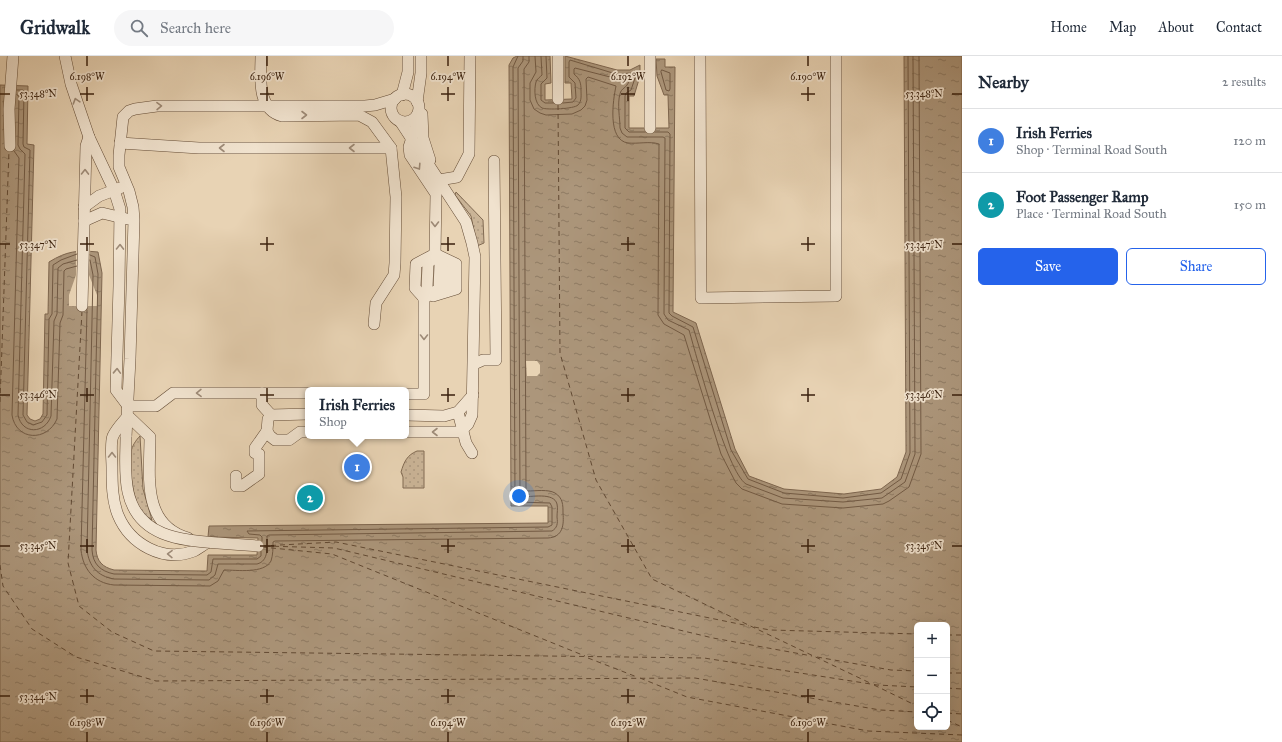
<!DOCTYPE html>
<html lang="en">
<head>
<meta charset="utf-8">
<style>
  body { margin:0; font-family:"IM FELL Great Primer",serif; background:#f6f6f7; color:#1f2937 }
  .controls { position:absolute; right:12px; bottom:12px; display:grid; overflow:hidden; border-radius:6px; box-shadow:0 4px 16px #0002 }
  .controls button { width:36px; height:36px; display:grid; place-items:center; padding:0; border:0; border-bottom:1px solid #e0e1e3; background:#fff; color:#1f2937; font:20px sans-serif }
  .you { position:absolute; left:519px; top:440px; width:14px; height:14px; margin:-10px; border:3px solid #fff; border-radius:50%; background:#1a73e8; box-shadow:0 0 0 6px #1a73e833 }
  .badge { display:grid; place-items:center; width:26px; height:26px; border-radius:50%; background:#2563eb; color:#fff; font-size:13px; font-weight:700 }
  .pin { position:absolute; translate:-50% -50%; border:2px solid #fff; box-shadow:0 1px 4px #0006 }
  .popup { position:absolute; left:305px; top:331px; width:104px; height:52px; box-sizing:border-box; display:grid; place-content:center; border-radius:6px; background:#fff; filter:drop-shadow(0 1px 3px #0005); font-size:13px; white-space:nowrap; color:#747a83 }
  .popup b { font-size:15px; color:#1f2937 }
  .popup::after { content:''; position:absolute; left:50%; top:100%; margin-left:-8px; border:8px solid transparent; border-top-color:#fff }
  .list { margin:0; padding:0; list-style:none }
  h2 { display:flex; justify-content:space-between; align-items:center; height:52px; margin:0; padding:0 16px; font-size:17px }
  h2 small { font-size:13px; font-weight:400; color:#747a83 }
  .list li { display:grid; grid-template-columns:26px 1fr auto; gap:12px; align-items:center; box-sizing:border-box; height:64px; padding:0 16px; border-top:1px solid #e0e1e3 }
  .list b { display:block; font-size:15px; white-space:nowrap }
  .list p { margin:0; font-size:13px; white-space:nowrap; color:#747a83 }
  .list em { font-size:13px; font-style:normal; color:#747a83 }
  .actions { display:flex; gap:8px; padding:12px 16px }
  .actions a { flex:1; padding:9px 0; border:1px solid #2563eb; border-radius:6px; text-align:center; font-size:14px; color:#2563eb }
  .actions .main { background:#2563eb; color:#fff }
  .icon { flex:none; width:22px; height:22px; fill:none; stroke:currentColor; stroke-width:2; stroke-linecap:round; stroke-linejoin:round }
  .map { position:relative; flex:none; width:962px; height:686px; overflow:hidden }
  header { display:flex; align-items:center; gap:24px; box-sizing:border-box; height:56px; padding:0 20px; background:#fff; border-bottom:1px solid #e0e1e3 }
  header strong { font-size:19px }
  nav { display:flex; gap:22px; margin-inline-start:auto; font-size:14px }
  .search { width:280px; height:36px; background:#f6f6f7; display:flex; align-items:center; gap:10px; box-sizing:border-box; padding:0 14px; border-radius:22px; color:#747a83; font-size:15px }
  main { display:flex }
  aside { flex:1; background:#fff }
  .map>svg:first-child { display:block }
  .grass { fill:url(#grass-dots); stroke:#816a52 }
  .water { fill:url(#water-ripples); stroke:#7e664f; fill-rule:evenodd }
  .pier { fill:#e8d3b4 }
  .lines { fill:none; stroke-linecap:round; stroke-linejoin:round }
  .shore { stroke:#725a44; stroke-width:1 }
  .ferry { stroke:#614933; stroke-width:1; stroke-dasharray:5 4; stroke-linecap:butt }
  .minor-casing { stroke:#644c36; stroke-width:12 }
  .minor { stroke:#f0e2ce; stroke-width:11 }
  .minor-bridge-casing { stroke:#644c36; stroke-width:12; stroke-linecap:butt }
  .minor-bridge { stroke:#f0e2ce; stroke-width:11 }
  .oneway { stroke:#9d8a77 }
  .ticks { fill:none; stroke:#381f0c; stroke-width:1.5 }
  .ticks-label { font-size:10px; text-anchor:middle; fill:#381f0c; stroke:#f0e2ce; stroke-width:3.5; stroke-linejoin:round; paint-order:stroke }
</style>
</head>
<body>
<header>
<strong>Gridwalk</strong>
<div class="search"><svg class="icon" aria-label="search" viewBox="0 0 24 24"><circle cx="10" cy="10" r="6"/><path d="M15 15l6 6"/></svg>Search here</div>
<nav><a>Home</a><a>Map</a><a>About</a><a>Contact</a></nav>
</header>
<main>
<div class="map">
<svg width="962" height="686" viewBox="0 0 962 686">
  <defs>
    <pattern id="grass-dots" width="8" height="8" patternUnits="userSpaceOnUse"><rect width="8" height="8" fill="#cab497"/><path d="M2 2h.1M6 6h.1" fill="none" stroke="#ae9a81" stroke-width="1.8" stroke-linecap="round"/></pattern>
    <pattern id="water-ripples" width="26" height="14" patternUnits="userSpaceOnUse"><rect width="26" height="14" fill="#ac967b"/><path d="M2 4q2-2 4 0t4 0M15 11q2-2 4 0t4 0" fill="none" stroke="#8d7a63"/></pattern>
  </defs>
  <rect width="100%" height="100%" fill="#e8d3b4"/>
  <filter id="stains"><feTurbulence type="fractalNoise" baseFrequency=".005" numOctaves="4"/><feColorMatrix values="0 0 0 0 .2 0 0 0 0 .09 0 0 0 0 .02 0 0 0 .5 -.17"/></filter>
  <radialGradient id="worn" r=".72"><stop offset=".6" stop-color="#630" stop-opacity="0"/><stop offset="1" stop-color="#630" stop-opacity=".3"/></radialGradient>
  <g class="grass">
    <polygon points="456,136 483,164 484,187 477,190 471,160 455,139"/>
    <path d="M140 380 143 433 152 464C150 462 146 461 144 459 132 445 129 414 131 396 132 390 136 384 140 380Z"/>
    <path d="M417 395H424V432H403V421L401 416C404 406 407 399 417 395Z"/>
  </g>
  <path class="water" d="M517 0H550L551 27 545 28V44L572 43 571 27H565V0L617 14H630L640 9V20L634 40H629V72H669L668 39H664L657 20 656 3H665V11H675L673 256 696 267 735 393 749 420 784 433 844 438 881 433 897 421 906 396 904 0H962V686H0V29L28 30 27 88 34 89 27 359 30 363 35 365 40 363 43 358 45 258H48L49 206C67 195 77 194 98 196L102 217 96 494C97 505 102 511 114 514L207 515 208 499H257L258 482 208 481 209 470 548 467V450H511L509 9 513 2ZM917 569H947V671H917Z"/>
  <g class="pier">
    <polygon points="76,192 90,193 89,219 97,239 97,250 69,250 69,239 76,219"/>
    <polygon points="526,305 537,305 540,309 540,317 537,320 527,320"/>
  </g>
  <g class="lines">
    <g class="shore">
      <path d="M535 0 536 16 530 27V44L534 53 540 57 546 59 572 58 581 54 585 50 587 44 586 23 588 21 616 30C613 44 607 84 628 87 638 88 650 85 659 88L658 259 664 268 684 279 721 398 736 427 742 433 782 448 843 452 883 448 889 445 909 431 921 398 919 0"/>
      <path d="M541 0 542 19C540 21 537 23 536 26 534 33 534 48 542 52 547 54 574 53 578 49 582 45 581 39 581 34 581 27 580 23 574 18V13L575 12 614 22 627 23 629 25C627 32 621 32 620 38 617 48 620 62 620 72L622 77 627 81H663L665 82 664 258 668 264 689 274C697 302 727 416 746 428L783 442 843 446 882 442 905 426 915 398 913 0"/>
      <polyline points="546,0 547,22 541,28 541,44 545,47 553,47"/>
      <polygon points="662,14 670,17 670,33 669,35 666,34 661,16"/>
      <polyline points="17,34 23,34 24,35 23,88 24,91 30,94 23,359 27,366 33,369 42,366 47,359 49,263 52,258 53,209 61,204 77,198"/>
      <path d="M17 39 19 40 18 89 20 93 25 98 18 359C22 379 45 378 51 360L54 265 57 258 58 212 63 208 77 204"/>
      <polyline points="563,47 573,46 576,42 575,27 569,21 569,6 570,4 616,18 635,17 636,19 631,34 626,37 625,40 625,72 629,76 645,76"/>
      <polyline points="655,76 668,76 670,78 669,257 672,260 693,271 731,394 748,423 784,437 843,442 881,437 901,423 910,397 908,0"/>
      <path d="M14 95 19 102 12 359C16 385 47 386 57 363L60 267 63 259 64 215 66 213 77 210"/>
      <path d="M90 199 95 201 98 218 92 494C93 508 100 515 114 518L207 519 211 516 213 503H257L261 500V495"/>
      <path d="M90 204 93 219 87 494C89 510 97 520 114 523L209 524 215 519 218 508H257C269 505 267 491 267 480L269 479 552 475C557 472 558 468 557 461 557 457 558 452 557 448 554 436 531 441 521 441L520 439 518 12 523 5V0"/>
      <path d="M87 254 81 494C83 513 94 527 114 529L210 530 218 525 224 514C237 514 264 518 271 505 273 499 273 492 273 486L275 485 548 482C563 481 564 469 563 457 563 449 563 442 555 437 548 433 536 435 527 435L526 433 524 13 529 6V0"/>
      <polyline points="262,485 262,481 260,479 249,478 247,475 548,471 552,469 552,451 550,447 516,446 515,444 513,11 518,0"/>
    </g>
    <g class="ferry">
      <polyline points="558,49 560,297 596,424 652,523 870,627"/>
      <polyline points="82,255 68,507 79,550 112,576 154,595 704,602 877,629 917,631"/>
      <polyline points="0,346 9,94"/>
      <polyline points="262,490 336,486 749,570"/>
      <polyline points="265,490 334,492 713,582 812,600"/>
      <polyline points="262,491 332,498 585,600"/>
      <polyline points="0,509 3,530 32,573 76,601 156,625 695,622 880,654 917,656"/>
      <polyline points="754,571 770,574 917,578"/>
      <polyline points="947,579 962,579"/>
      <polyline points="817,601 891,614 917,615"/>
      <polyline points="588,602 637,621"/>
      <polyline points="947,617 962,617"/>
      <polyline points="640,622 687,641 868,675 962,679"/>
      <polyline points="874,629 917,650"/>
      <polyline points="947,632 962,633"/>
      <polyline points="947,657 962,658"/>
      <polyline points="947,664 962,671"/>
    </g>
    <defs>
      <g id="minor">
        <polyline points="65,0 71,28 89,81 114,134 120,153 119,230 116,334 128,350"/>
        <path d="M261 0C261 20 256 53 282 60L359 59 372 66 391 92 396 141 395 207 394 219 376 247 374 268"/>
        <polyline points="558,0 558,43"/>
        <polyline points="650,0 650,72"/>
        <polyline points="700,0 701,242 836,240 836,0"/>
        <circle cx="405" cy="52" r="14"/>
        <polyline points="402,39 408,16 408,0"/>
        <polyline points="417,46 421,17 421,0"/>
        <polyline points="418,58 417,67 409,91 410,99 436,138 435,198 440,208 439,233 424,242"/>
        <polyline points="422,58 423,82 430,104"/>
        <polyline points="400,65 466,166 472,187 475,201 472,359 468,368 460,376 406,376"/>
        <polyline points="120,87 199,92 391,92"/>
        <polyline points="10,90 9,53 13,0"/>
        <polyline points="439,124 457,121 469,98 470,0"/>
        <polyline points="84,151 99,140 120,132"/>
        <polyline points="84,165 102,157 127,163"/>
        <polyline points="440,236 448,233 448,208 440,202"/>
        <polyline points="433,240 456,233 456,208 435,198"/>
        <polyline points="424,242 415,232 416,208 433,199"/>
        <polyline points="82,250 86,90 89,81"/>
        <polyline points="474,308 483,304 496,304 494,105"/>
        <polyline points="262,337 262,349 271,359"/>
        <polyline points="406,338 424,338 424,242 427,232 428,208 435,198"/>
        <polyline points="128,350 156,350 173,337 308,337"/>
        <polyline points="458,356 466,387 472,397"/>
        <polyline points="308,358 271,359 268,363 267,375 270,380 275,384 289,384 300,376 308,376"/>
        <polyline points="406,359 444,360 458,356 473,339"/>
        <path d="M128 360 150 381C150 418 141 469 188 482"/>
        <path d="M128 360C123 366 116 373 113 380 110 386 112 403 112 411 112 427 112 444 118 459 130 488 163 507 194 495 198 493 203 489 207 487"/>
        <polyline points="126,381 130,303 134,164 133,151 129,135 119,111 119,99 123,61 129,55 135,53 157,50 365,50 375,49 395,43"/>
        <polyline points="236,420 236,430 242,430 259,418 259,398 255,397 255,392 267,375"/>
      </g>
    </defs>
    <use href="#minor" class="minor-casing"/>
    <use href="#minor" class="minor"/>
    <defs>
      <path id="minor-bridge" d="M126 381C126 399 124 418 128 436 138 481 180 484 218 487 231 488 245 489 258 490"/>
    </defs>
    <use href="#minor-bridge" class="minor-bridge-casing"/>
    <use href="#minor-bridge" class="minor-bridge"/>
  </g>
  <defs><path id="oneway-chevron" d="M-2-3.5L2.5 0L-2 3.5" fill="none" stroke-width="1.6" stroke-linecap="round" stroke-linejoin="round"/></defs>
  <g class="oneway">
    <use href="#oneway-chevron" transform="translate(76 45) rotate(-107)"/>
    <use href="#oneway-chevron" transform="translate(159 50) rotate(-1)"/>
    <use href="#oneway-chevron" transform="translate(304 59)"/>
    <use href="#oneway-chevron" transform="translate(222 92) rotate(-180)"/>
    <use href="#oneway-chevron" transform="translate(352 92) rotate(180)"/>
    <use href="#oneway-chevron" transform="translate(418 111) rotate(57)"/>
    <use href="#oneway-chevron" transform="translate(85 116) rotate(-89)"/>
    <use href="#oneway-chevron" transform="translate(435 168) rotate(90)"/>
    <use href="#oneway-chevron" transform="translate(120 191) rotate(-89)"/>
    <use href="#oneway-chevron" transform="translate(424 281) rotate(90)"/>
    <use href="#oneway-chevron" transform="translate(117 315) rotate(-88)"/>
    <use href="#oneway-chevron" transform="translate(199 337) rotate(179)"/>
    <use href="#oneway-chevron" transform="translate(435 376) rotate(-180)"/>
    <use href="#oneway-chevron" transform="translate(112 399) rotate(-90)"/>
    <use href="#oneway-chevron" transform="translate(170 498) rotate(-179)"/>
  </g>
  <path class="ticks" d="M87 0V10M267 0V10M448 0V10M628 0V10M808 0V10M87 31V45M267 31V45M448 31V45M628 31V45M808 31V45M0 38H10M80 38H94M260 38H274M441 38H455M621 38H635M801 38H815M952 38H962M87 181V195M267 181V195M448 181V195M628 181V195M808 181V195M0 188H10M80 188H94M260 188H274M441 188H455M621 188H635M801 188H815M952 188H962M87 332V346M267 332V346M448 332V346M628 332V346M808 332V346M0 339H10M80 339H94M260 339H274M441 339H455M621 339H635M801 339H815M952 339H962M87 483V497M267 483V497M448 483V497M628 483V497M808 483V497M0 490H10M80 490H94M260 490H274M441 490H455M621 490H635M801 490H815M952 490H962M87 633V647M267 633V647M448 633V647M628 633V647M808 633V647M0 640H10M80 640H94M260 640H274M441 640H455M621 640H635M801 640H815M87 676V686M267 676V686M448 676V686M628 676V686M808 676V686"/>
  <g class="ticks-label">
    <text x="87" y="24">6.198°W</text>
    <text x="267" y="24">6.196°W</text>
    <text x="448" y="24">6.194°W</text>
    <text x="628" y="24">6.192°W</text>
    <text x="808" y="24">6.190°W</text>
    <text x="38" y="41">53.348°N</text>
    <text x="924" y="41">53.348°N</text>
    <text x="38" y="192">53.347°N</text>
    <text x="924" y="192">53.347°N</text>
    <text x="38" y="342">53.346°N</text>
    <text x="924" y="342">53.346°N</text>
    <text x="38" y="493">53.345°N</text>
    <text x="924" y="493">53.345°N</text>
    <text x="38" y="644">53.344°N</text>
    <text x="87" y="670">6.198°W</text>
    <text x="267" y="670">6.196°W</text>
    <text x="448" y="670">6.194°W</text>
    <text x="628" y="670">6.192°W</text>
    <text x="808" y="670">6.190°W</text>
  </g>
  <rect width="100%" height="100%" filter="url(#stains)"/>
  <rect width="100%" height="100%" fill="url(#worn)"/>
</svg>
<div class="controls">
<button>+</button>
<button>−</button>
<button><svg class="icon" aria-label="locate" viewBox="0 0 24 24"><circle cx="12" cy="12" r="6"/><path d="M12 2v4M12 18v4M2 12h4M18 12h4"/></svg></button>
</div>
<div class="you"></div>
<div class="pin badge" style="left:357px;top:411px;background:#3f7fe0">1</div>
<div class="popup"><b>Irish Ferries</b>Shop</div>
<div class="pin badge" style="left:310px;top:442px;background:#0f9aa8">2</div>
</div>
<aside>
<h2>Nearby<small>2 results</small></h2>
<ul class="list">
<li><span class="badge" style="background:#3f7fe0">1</span><div><b>Irish Ferries</b><p>Shop · Terminal Road South</p></div><em>120 m</em></li>
<li><span class="badge" style="background:#0f9aa8">2</span><div><b>Foot Passenger Ramp</b><p>Place · Terminal Road South</p></div><em>150 m</em></li>
</ul>
<div class="actions"><a class="main">Save</a><a>Share</a></div>
</aside>
</main>
</body>
</html>
